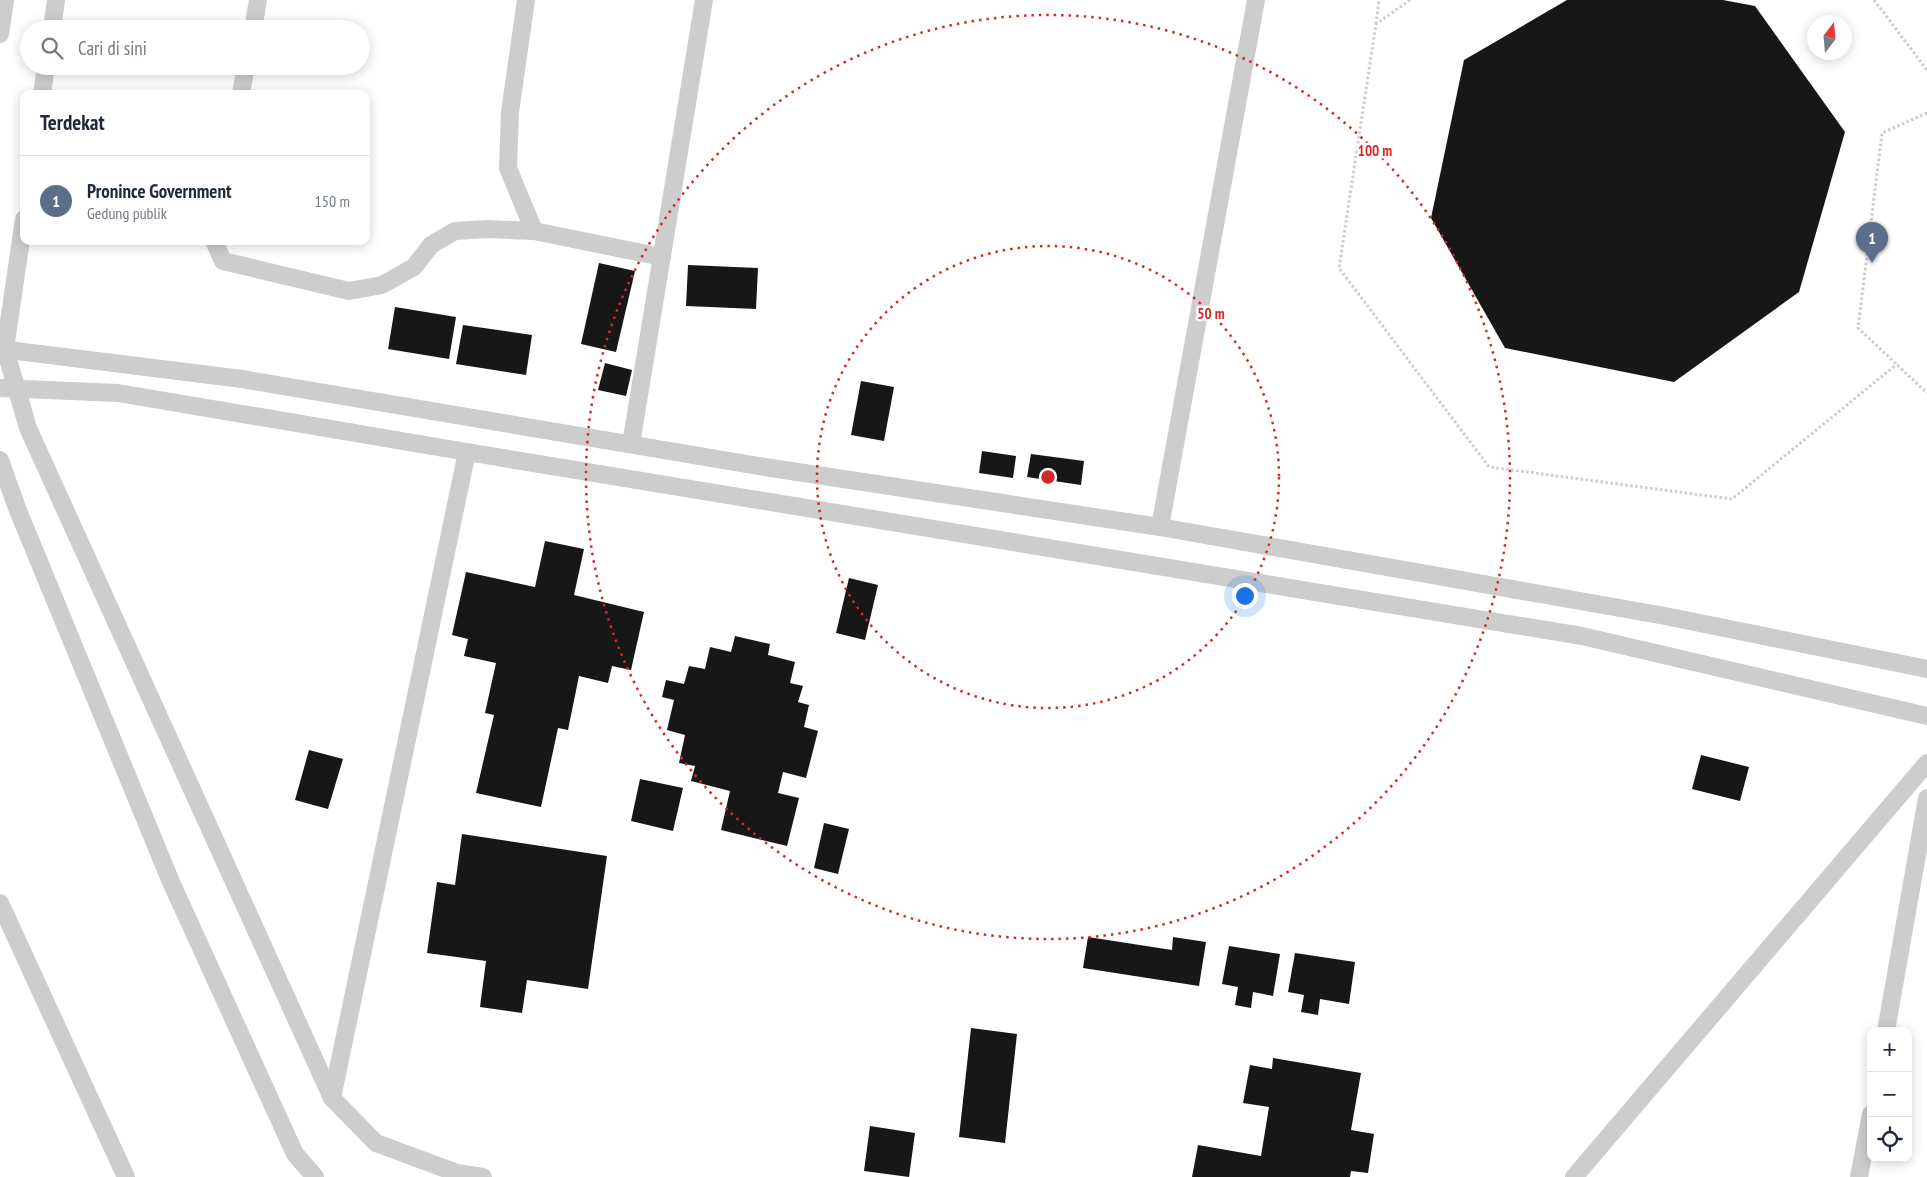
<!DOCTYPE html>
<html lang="id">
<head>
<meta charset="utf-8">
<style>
  body { margin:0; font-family:"PT Sans Narrow",sans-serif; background:#f6f6f7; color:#1f2937 }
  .controls { position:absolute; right:15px; bottom:15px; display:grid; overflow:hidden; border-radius:10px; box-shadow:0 2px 12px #0003 }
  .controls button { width:45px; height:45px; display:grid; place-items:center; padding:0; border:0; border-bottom:1px solid #e0e1e3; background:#fff; color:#1f2937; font:25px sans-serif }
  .compass { position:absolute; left:1807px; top:15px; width:45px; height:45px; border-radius:50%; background:#fff; box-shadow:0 2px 12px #0003; rotate:16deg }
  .you { position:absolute; left:1244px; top:595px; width:18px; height:18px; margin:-12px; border:4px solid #fff; border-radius:50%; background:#1a73e8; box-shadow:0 0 0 8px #1a73e833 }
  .badge { display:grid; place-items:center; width:32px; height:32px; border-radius:50%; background:#0b8043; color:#fff; font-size:16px; font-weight:700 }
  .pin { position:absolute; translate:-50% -41px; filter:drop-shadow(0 1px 2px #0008) }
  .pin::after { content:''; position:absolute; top:26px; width:18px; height:15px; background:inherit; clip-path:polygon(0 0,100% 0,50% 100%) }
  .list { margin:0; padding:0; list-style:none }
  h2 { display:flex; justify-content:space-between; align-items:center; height:65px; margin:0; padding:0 20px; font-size:21px }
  h2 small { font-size:16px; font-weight:400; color:#747a83 }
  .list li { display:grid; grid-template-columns:32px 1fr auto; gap:15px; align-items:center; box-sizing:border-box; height:90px; padding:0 20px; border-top:1px solid #e0e1e3 }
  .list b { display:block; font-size:19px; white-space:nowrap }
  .list p { margin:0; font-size:16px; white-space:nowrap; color:#747a83 }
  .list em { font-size:16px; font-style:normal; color:#747a83 }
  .icon { flex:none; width:28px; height:28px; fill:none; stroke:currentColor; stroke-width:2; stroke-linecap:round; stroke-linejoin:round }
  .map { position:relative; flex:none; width:1927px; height:1177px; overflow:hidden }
  .search { position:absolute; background:#fff; box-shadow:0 2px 12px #0003; left:20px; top:20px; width:350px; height:55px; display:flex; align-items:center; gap:12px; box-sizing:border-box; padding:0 18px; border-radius:28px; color:#747a83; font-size:19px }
  .panel { position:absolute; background:#fff; box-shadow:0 2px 12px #0003; left:20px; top:90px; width:350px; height:155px; border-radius:10px }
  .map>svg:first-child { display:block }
  .building { fill:#171717 }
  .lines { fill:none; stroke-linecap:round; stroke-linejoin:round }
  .path { stroke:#cdcdcd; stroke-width:3; stroke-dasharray:2.5 2.5; stroke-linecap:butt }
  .lane { stroke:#cdcdcd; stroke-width:18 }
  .ring { fill:none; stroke:#d62828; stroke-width:2.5; stroke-dasharray:2.5 5 }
  .centre { fill:#d62828; stroke:#fff; stroke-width:2.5 }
  .ring-label { font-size:15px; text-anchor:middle; font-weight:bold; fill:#d62828; stroke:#fff; stroke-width:5; stroke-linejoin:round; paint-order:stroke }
</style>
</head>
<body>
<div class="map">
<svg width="1927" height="1177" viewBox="0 0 1927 1177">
  <rect width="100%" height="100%" fill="#fff"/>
  <g class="building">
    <polygon points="1567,0 1723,0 1755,6 1845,132 1799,292 1674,382 1505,348 1431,218 1464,60"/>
    <polygon points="599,263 635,271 616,352 581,344"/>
    <polygon points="688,265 758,268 756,309 686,306"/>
    <polygon points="395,307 456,317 449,359 388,349"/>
    <polygon points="463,325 532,335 526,375 456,364"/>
    <polygon points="605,363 632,370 626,396 598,390"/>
    <polygon points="861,381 894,387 884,441 851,435"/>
    <polygon points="982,451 1016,456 1013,478 979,473"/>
    <polygon points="1031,454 1084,461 1081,485 1027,477"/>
    <polygon points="545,541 584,549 574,595 644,612 631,670 612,666 608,683 579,676 568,730 558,728 541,807 476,793 494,715 485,713 496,663 464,656 468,639 452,635 466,572 535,587"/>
    <polygon points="849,578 878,585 865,640 836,633"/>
    <polygon points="735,636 770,644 768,655 795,662 790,683 803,686 798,702 809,705 804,727 818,731 806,778 783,772 778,793 799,798 787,846 721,830 730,791 691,781 695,766 679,763 685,735 667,730 674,700 662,697 666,680 684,684 689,666 705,669 710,647 731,652"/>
    <polygon points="309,750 343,759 328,809 295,800"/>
    <polygon points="1701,755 1749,767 1740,801 1692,789"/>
    <polygon points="640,779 683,788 673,831 631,821"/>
    <polygon points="824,823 849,829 838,874 814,868"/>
    <polygon points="462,834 607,856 588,989 527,980 522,1013 480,1007 486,961 427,953 437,882 455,885"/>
    <polygon points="1088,937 1172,950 1173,937 1206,942 1199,986 1083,968"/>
    <polygon points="1229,946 1280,954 1273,996 1253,992 1251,1008 1235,1005 1238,987 1222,984"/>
    <polygon points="1295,953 1355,962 1349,1004 1320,999 1318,1015 1301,1012 1304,995 1288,992"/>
    <polygon points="971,1028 1017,1034 1005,1143 959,1137"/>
    <polygon points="1273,1058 1361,1073 1351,1130 1374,1134 1368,1173 1351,1171 1350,1177 1192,1177 1198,1145 1261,1156 1269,1107 1243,1103 1250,1065 1272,1069"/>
    <polygon points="870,1126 915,1133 909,1177 864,1171"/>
  </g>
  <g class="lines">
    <g class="path">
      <polyline points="1410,0 1376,24 1339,268 1489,467 1732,499 1897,364"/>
      <polyline points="1874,0 1927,70"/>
      <polyline points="1376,24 1379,0"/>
      <polyline points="1927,113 1882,133 1858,328 1927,393"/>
    </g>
    <g class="lane">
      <polyline points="526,0 510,112 508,168 534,231"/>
      <polyline points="52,29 56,0"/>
      <polyline points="253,29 258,0"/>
      <polyline points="0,34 5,0"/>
      <polyline points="42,94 46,66"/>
      <polyline points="241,94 246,66"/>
      <polyline points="24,219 5,349 28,428 332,1098 376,1143 457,1173 483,1177"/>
      <polyline points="214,241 223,261 349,291 382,285 414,267 431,245 455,231 488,229 534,231 662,257"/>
      <polyline points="0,349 242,379 771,468 1160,527 1665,616 1927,669"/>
      <polyline points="0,388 118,393 467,452 1582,636 1927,716"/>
      <polyline points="631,444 704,0"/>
      <polyline points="0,460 17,508 171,882 295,1154 315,1177"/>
      <polyline points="1160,527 1256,0"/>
      <polyline points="0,903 126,1177"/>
      <polyline points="1886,1031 1927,798"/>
      <polyline points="332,1098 467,452"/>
      <polyline points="1574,1177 1927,763"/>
      <polyline points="1859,1177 1871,1114"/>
    </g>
  </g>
  <g class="ring">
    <circle cx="1048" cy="477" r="231"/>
    <circle cx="1048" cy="477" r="462"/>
  </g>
  <circle cx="1048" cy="477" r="8" class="centre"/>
  <g class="ring-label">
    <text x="1375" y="156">100 m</text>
    <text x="1211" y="319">50 m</text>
  </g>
</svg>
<div class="controls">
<button>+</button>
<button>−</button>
<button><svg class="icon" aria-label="locate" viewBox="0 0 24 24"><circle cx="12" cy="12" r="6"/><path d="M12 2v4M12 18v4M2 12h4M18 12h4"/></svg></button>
</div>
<svg class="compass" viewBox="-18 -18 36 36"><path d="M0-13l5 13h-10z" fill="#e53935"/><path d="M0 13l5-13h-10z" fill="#747a83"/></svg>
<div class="you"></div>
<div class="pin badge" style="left:1872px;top:263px;background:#5c6f8a">1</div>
<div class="search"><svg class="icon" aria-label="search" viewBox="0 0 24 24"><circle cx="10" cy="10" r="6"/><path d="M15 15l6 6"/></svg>Cari di sini</div>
<section class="panel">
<h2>Terdekat<small></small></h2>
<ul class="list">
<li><span class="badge" style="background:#5c6f8a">1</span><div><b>Pronince Government</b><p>Gedung publik</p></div><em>150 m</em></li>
</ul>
</section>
</div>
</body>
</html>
